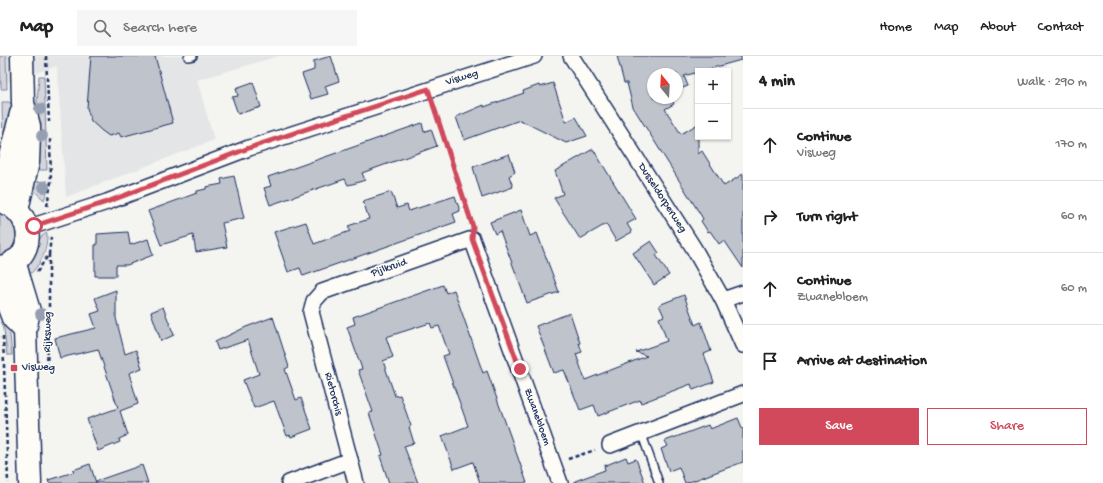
<!DOCTYPE html>
<html lang="en">
<head>
<meta charset="utf-8">
<style>
  body { margin:0; font-family:"Gochi Hand",sans-serif; background:#f6f6f6; color:#222 }
  .controls { position:absolute; right:12px; top:12px; display:grid; overflow:hidden; border-radius:0px; box-shadow:0 1px 3px #0004 }
  .controls button { width:36px; height:36px; display:grid; place-items:center; padding:0; border:0; border-bottom:1px solid #e0e0e0; background:#fff; color:#222; font:20px sans-serif }
  .compass { position:absolute; left:647px; top:12px; width:36px; height:36px; border-radius:50%; background:#fff; box-shadow:0 1px 3px #0004; rotate:342deg }
  .stop { position:absolute; width:12px; height:12px; margin:-9px; border:3px solid #d1495b; border-radius:50%; background:#fff }
  .stop.end { background:#d1495b; border-color:#fff; box-shadow:0 1px 4px #0008 }
  .list { margin:0; padding:0; list-style:none }
  h2 { display:flex; justify-content:space-between; align-items:center; height:52px; margin:0; padding:0 16px; font-size:17px }
  h2 small { font-size:13px; font-weight:400; color:#767676 }
  .list li { display:grid; grid-template-columns:26px 1fr auto; gap:12px; align-items:center; box-sizing:border-box; height:72px; padding:0 16px; border-top:1px solid #e0e0e0 }
  .list b { display:block; font-size:15px; white-space:nowrap }
  .list p { margin:0; font-size:13px; white-space:nowrap; color:#767676 }
  .list em { font-size:13px; font-style:normal; color:#767676 }
  .actions { display:flex; gap:8px; padding:12px 16px }
  .actions a { flex:1; padding:9px 0; border:1px solid #d1495b; border-radius:0px; text-align:center; font-size:14px; color:#d1495b }
  .actions .main { background:#d1495b; color:#fff }
  .icon { flex:none; width:22px; height:22px; fill:none; stroke:currentColor; stroke-width:2; stroke-linecap:round; stroke-linejoin:round }
  .map { position:relative; flex:none; width:743px; height:427px; overflow:hidden }
  header { display:flex; align-items:center; gap:24px; box-sizing:border-box; height:56px; padding:0 20px; background:#fff; border-bottom:1px solid #e0e0e0 }
  header strong { font-size:19px }
  nav { display:flex; gap:22px; margin-inline-start:auto; font-size:14px }
  .search { width:280px; height:36px; background:#f6f6f6; display:flex; align-items:center; gap:10px; box-sizing:border-box; padding:0 14px; border-radius:0px; color:#767676; font-size:15px }
  main { display:flex }
  aside { flex:1; background:#fff }
  .map>svg:first-child { display:block }
  .built { fill:#e4e5e6 }
  .green { fill:#d4d6db; stroke:#78829c }
  .building { fill:#bfc3cc; stroke:#1b2f5e }
  .lines { fill:none; stroke-linecap:round; stroke-linejoin:round }
  .service-casing { stroke:#1b2f5e; stroke-width:10 }
  .minor-casing { stroke:#1b2f5e; stroke-width:18 }
  .primary-casing { stroke:#1b2f5e; stroke-width:25 }
  .path { stroke:#1b2f5e; stroke-width:2.5; stroke-dasharray:4 3; stroke-linecap:butt }
  .service { stroke:#fdfcf7; stroke-width:7 }
  .minor { stroke:#fdfcf7; stroke-width:15 }
  .primary { stroke:#fdfcf7; stroke-width:22 }
  .tree { fill:#969fb1 }
  .route { stroke:#d1495b; stroke-width:5 }
  .poi-dot { fill:#d1495b; stroke:#fdfcf7; stroke-width:1.5 }
  .labels { text-anchor:middle; dominant-baseline:central; stroke-width:3.5; stroke-linejoin:round; paint-order:stroke }
  .street-label { font-size:11px; fill:#1b2f5e; stroke:#fdfcf7 }
  .poi-label { font-size:11px; fill:#1b2f5e; stroke:#fdfcf7; text-anchor:start }
</style>
</head>
<body>
<header>
<strong>Map</strong>
<div class="search"><svg class="icon" aria-label="search" viewBox="0 0 24 24"><circle cx="10" cy="10" r="6"/><path d="M15 15l6 6"/></svg>Search here</div>
<nav><a>Home</a><a>Map</a><a>About</a><a>Contact</a></nav>
</header>
<main>
<div class="map">
<svg width="743" height="427" viewBox="0 0 743 427">
  <rect width="100%" height="100%" fill="#f4f4f1"/>
  <filter id="ink" filterUnits="userSpaceOnUse"><feTurbulence type="fractalNoise" baseFrequency=".025" numOctaves="2"/><feDisplacementMap in="SourceGraphic" scale="8" xChannelSelector="R" yChannelSelector="G"/><feConvolveMatrix kernelMatrix="1 2 1 2 8 2 1 2 1" color-interpolation-filters="sRGB"/></filter>
  <g filter="url(#ink)">
    <polygon class="built" points="0,0 279,0 197,24 214,84 66,141 57,10 0,29"/>
    <g class="green">
      <polygon points="0,0 7,0 6,2 7,33 1,33"/>
      <polygon points="39,20 44,20 47,114 32,114"/>
      <polygon points="2,46 9,46 13,50 3,95"/>
      <polygon points="47,125 47,136 44,144 29,130 29,126"/>
      <path d="M0 157C24 165 22 192 0 201Z"/>
      <path d="M47 177C48 195 40 210 27 221 26 218 25 214 25 211 25 203 39 179 47 177Z"/>
      <polygon points="3,265 9,270 12,299 7,299"/>
    </g>
    <g class="building">
      <polygon points="91,0 155,0 173,67 121,81 119,77 109,80 102,75 91,65 87,52"/>
      <polygon points="331,0 339,25 325,30 328,38 311,43 302,18 314,14 314,5"/>
      <polygon points="617,0 741,0 741,4 684,20 688,30 677,34 677,18 653,18 653,42 671,42 674,48 665,53 681,78 698,68 698,98 702,95 724,130 743,118 743,212 724,184 719,188 710,175 708,176 701,165 703,163 702,161 633,51 627,27 624,27"/>
      <polygon points="253,26 261,51 238,58 232,41 238,40 236,32"/>
      <polygon points="553,27 566,66 576,61 587,80 566,87 520,64 464,84 456,61 484,49 484,51 524,37 523,35 539,29 540,31"/>
      <polygon points="422,67 424,76 431,73 437,90 362,117 365,124 356,127 348,129 345,123 270,149 264,132 271,130 268,121"/>
      <polygon points="593,93 636,163 627,168 632,176 616,185 606,168 580,183 554,142 563,138 555,115"/>
      <polygon points="509,98 515,116 509,120 513,131 482,142 473,111"/>
      <polygon points="234,120 244,162 222,167 227,191 196,196 193,179 161,189 148,155 197,137 197,135 206,133 206,131 222,128 221,123"/>
      <polygon points="391,136 397,152 407,149 409,155 455,140 460,155 453,158 456,166 303,220 300,212 288,216 274,176 306,166 314,188 350,175 348,170 369,163 363,145"/>
      <polygon points="521,154 530,180 537,177 559,236 527,247 500,175 495,178 490,166"/>
      <polygon points="128,176 130,189 148,183 153,199 127,209 116,209 116,220 95,220 95,189 97,189 97,178"/>
      <polygon points="651,185 659,197 656,199 669,219 654,229 633,197"/>
      <polygon points="443,229 446,237 454,234 483,317 487,315 527,427 480,427 473,406 454,413 442,380 468,370 443,300 449,298 439,270 432,272 430,267 386,281 393,301 383,305 395,340 400,339 411,370 409,371 414,387 404,390 418,427 389,427 380,400 383,399 369,357 373,356 358,314 362,313 347,271 355,268 353,261"/>
      <polygon points="116,234 116,262 125,298 136,294 142,312 129,317 138,348 120,355 128,379 119,383 120,386 98,395 87,363 118,352 98,293 60,302 55,282 96,272 91,258 100,255 95,242"/>
      <polygon points="684,239 695,269 701,266 711,295 704,298 714,326 693,334 691,328 641,347 640,344 598,360 594,349 580,354 564,314 554,317 536,270 570,257 580,287 579,287 582,296 576,298 585,324 647,300 636,296 667,285 659,262 664,260 659,249"/>
      <polygon points="163,251 174,279 161,285 151,256"/>
      <polygon points="273,261 289,311 285,313 296,344 301,342 312,373 291,381 290,379 287,380 274,345 254,352 243,324 259,318 248,284 218,294 215,286 246,271"/>
      <polygon points="738,362 743,374 743,406 687,427 685,427 679,411 669,415 661,393 668,390 665,385 708,369 710,373"/>
      <polygon points="626,401 628,406 636,403 645,427 575,427 575,425 605,414 604,410"/>
      <polygon points="90,408 96,427 49,427 48,424 74,416 73,414"/>
      <polygon points="142,409 148,427 97,427 96,425"/>
    </g>
    <g class="lines">
      <defs>
        <g id="service">
          <polyline points="188,1 193,0"/>
          <polyline points="641,376 659,427"/>
        </g>
        <g id="minor">
          <polyline points="571,0 693,191 723,244 743,289"/>
          <polyline points="27,172 107,146 249,92 534,0"/>
          <polyline points="723,244 743,237"/>
          <polyline points="610,389 743,338"/>
          <polyline points="289,427 350,404"/>
          <polyline points="356,427 311,256 314,245 322,236 472,183 560,427"/>
        </g>
        <g id="primary">
          <polyline points="0,139 21,58"/>
          <polyline points="17,154 28,106 29,79 29,70 23,47 22,0"/>
          <polyline points="14,205 29,255 25,274 30,427"/>
          <path d="M0 211C35 206 37 160 5 147"/>
          <polyline points="0,228 13,262 25,274"/>
        </g>
      </defs>
      <use href="#service" class="service-casing"/>
      <use href="#minor" class="minor-casing"/>
      <use href="#primary" class="primary-casing"/>
      <g class="path">
        <polyline points="46,0 49,66"/>
        <polyline points="433,48 472,169"/>
        <polyline points="47,150 51,126 50,83"/>
        <polyline points="37,216 49,198 51,181"/>
        <polyline points="49,251 49,198"/>
        <polyline points="3,280 8,427"/>
        <polyline points="47,311 49,262"/>
        <polyline points="568,403 595,394"/>
      </g>
      <use href="#service" class="service"/>
      <use href="#minor" class="minor"/>
      <use href="#primary" class="primary"/>
    </g>
    <g class="tree">
      <circle cx="40" cy="53" r="6"/>
      <circle cx="42" cy="80" r="6"/>
      <circle cx="44" cy="131" r="6"/>
      <circle cx="41" cy="258" r="6"/>
    </g>
  </g>
  <g class="lines" filter="url(#ink)">
    <polyline class="route" points="34,170 107,146 249,92 428,33 473,171 472,183 520,313"/>
  </g>
  <rect class="poi-dot" x="10" y="308" width="8" height="8" rx="2"/>
  <g class="labels">
    <g class="street-label">
      <text transform="translate(462 22) rotate(-17)">Visweg</text>
      <text transform="translate(662 142) rotate(57)">Dusseldorperweg</text>
      <text transform="translate(389 212) rotate(-19)">Pijlkruid</text>
      <text transform="translate(48 276) rotate(-89)">Rijksweg</text>
      <text transform="translate(333 338) rotate(75)">Rietorchis</text>
      <text transform="translate(537 361) rotate(70)">Zwanebloem</text>
    </g>
    <g class="poi-label">
      <text x="22" y="312">Visweg</text>
    </g>
  </g>
</svg>
<div class="controls">
<button>+</button>
<button>−</button>
</div>
<svg class="compass" viewBox="-18 -18 36 36"><path d="M0-13l5 13h-10z" fill="#e53935"/><path d="M0 13l5-13h-10z" fill="#767676"/></svg>
<div class="stop" style="left:34px;top:170px"></div>
<div class="stop end" style="left:520px;top:313px"></div>
</div>
<aside>
<h2>4 min<small>Walk · 290 m</small></h2>
<ul class="list">
<li><svg class="icon" aria-label="ahead" viewBox="0 0 24 24"><path d="M12 20V5M6 11l6-6 6 6"/></svg><div><b>Continue</b><p>Visweg</p></div><em>170 m</em></li>
<li><svg class="icon" aria-label="right" viewBox="0 0 24 24"><path d="M7 20v-9h11M14 6l5 5-5 5"/></svg><div><b>Turn right</b></div><em>60 m</em></li>
<li><svg class="icon" aria-label="ahead" viewBox="0 0 24 24"><path d="M12 20V5M6 11l6-6 6 6"/></svg><div><b>Continue</b><p>Zwanebloem</p></div><em>60 m</em></li>
<li><svg class="icon" aria-label="arrive" viewBox="0 0 24 24"><path d="M6 21V4h12l-3 4 3 4H6"/></svg><div><b>Arrive at destination</b></div></li>
</ul>
<div class="actions"><a class="main">Save</a><a>Share</a></div>
</aside>
</main>
</body>
</html>
